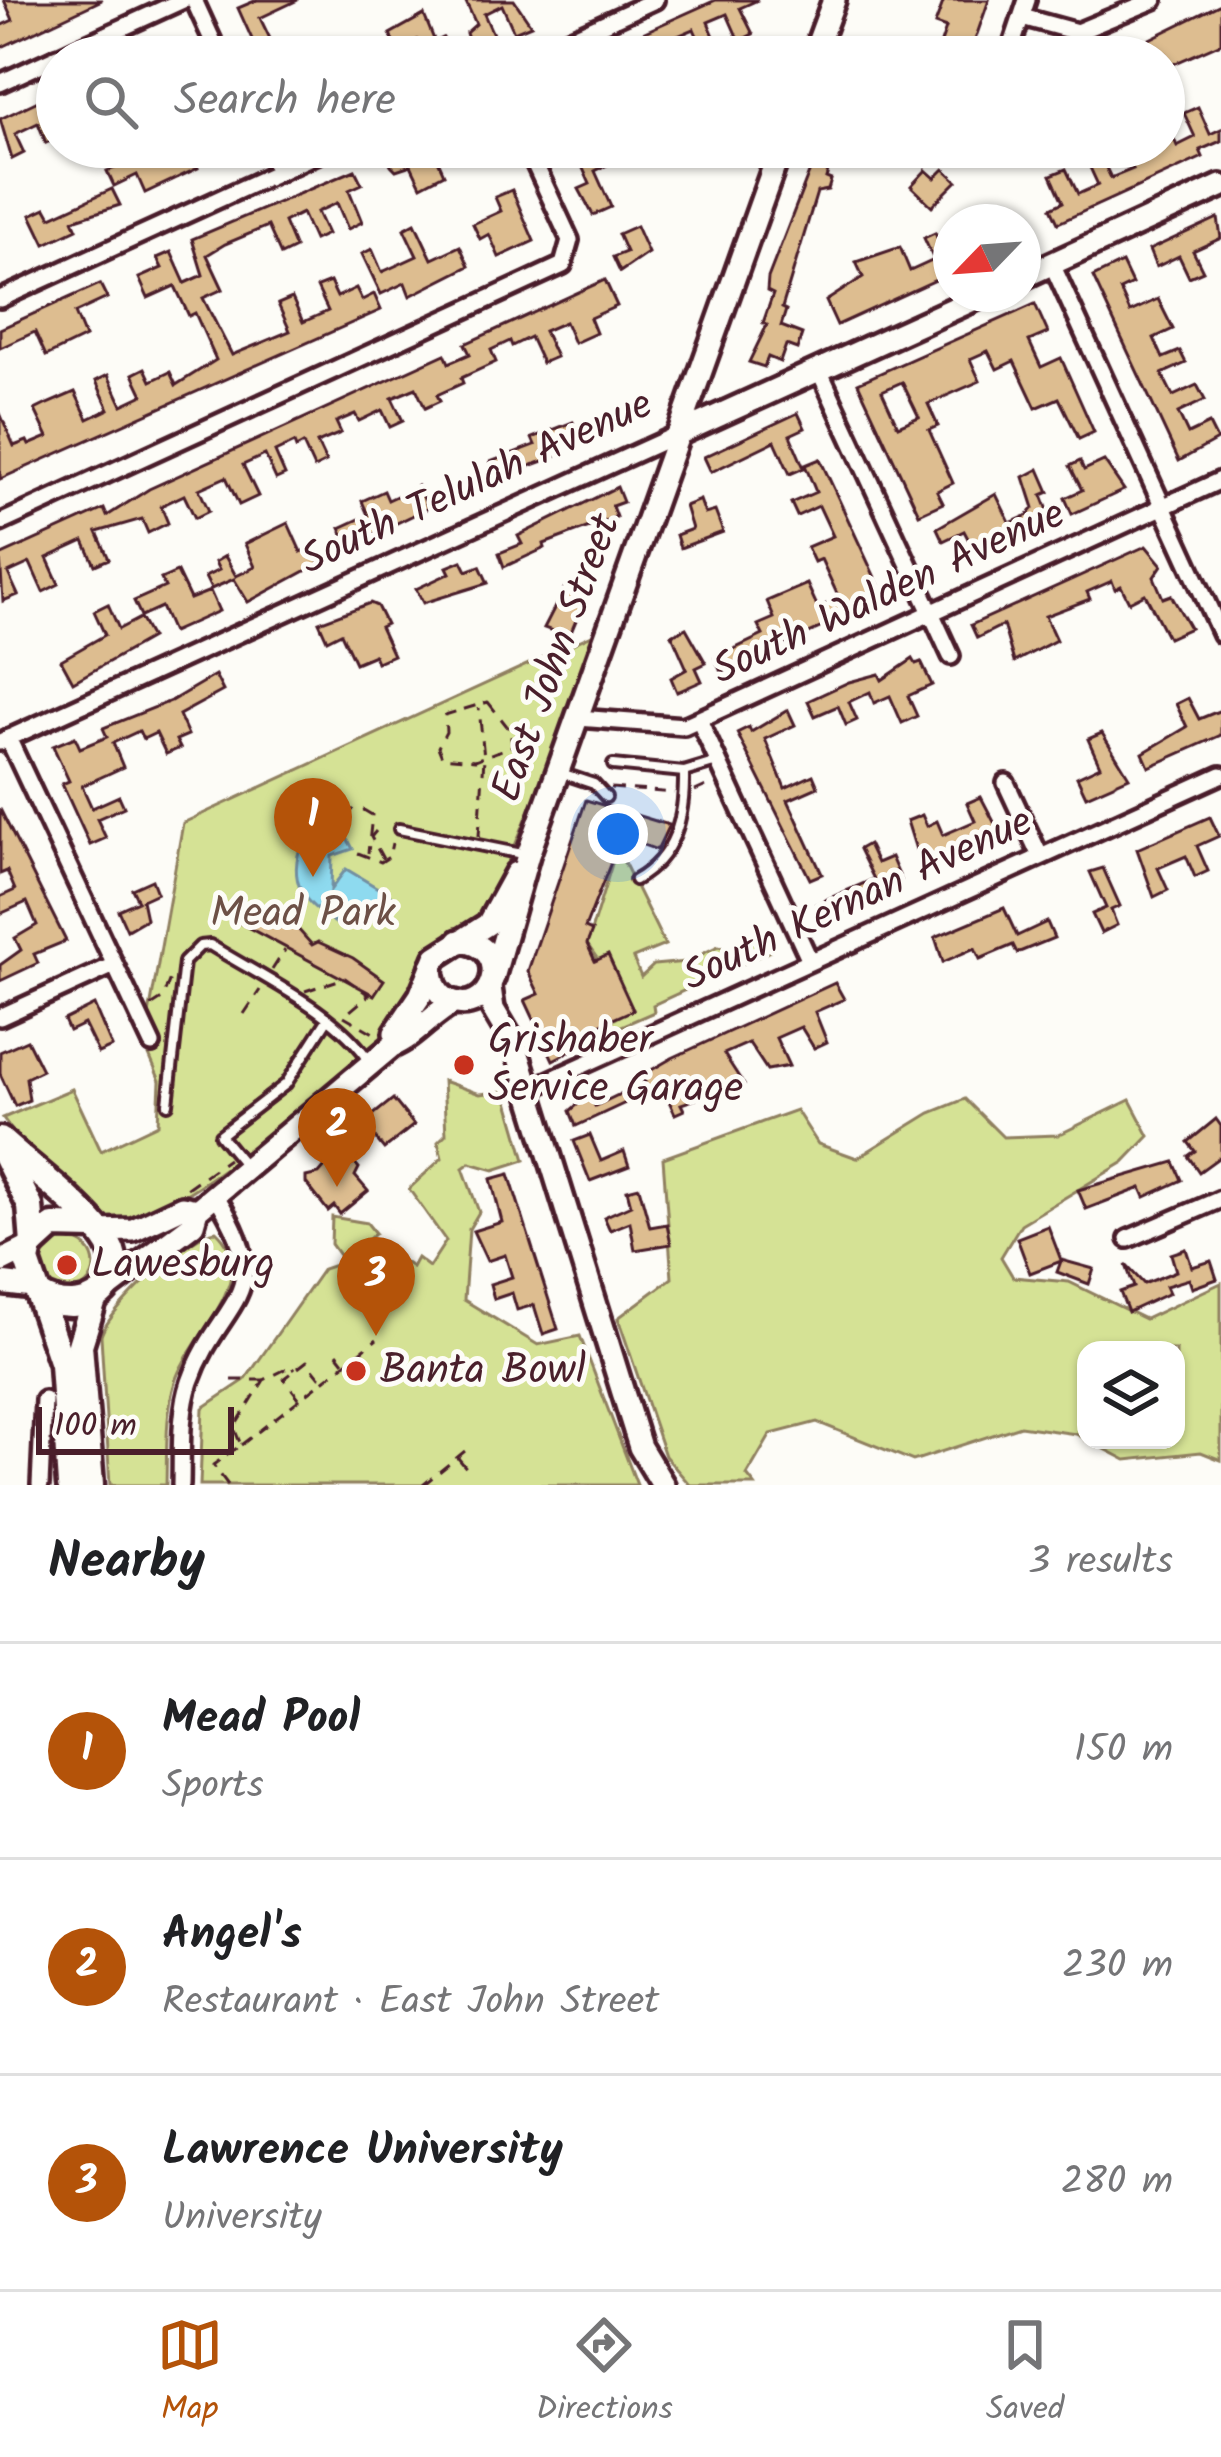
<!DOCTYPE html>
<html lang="en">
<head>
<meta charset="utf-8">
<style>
  body { margin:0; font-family:Kalam,sans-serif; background:#f6f6f6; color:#202124 }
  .controls { position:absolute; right:36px; bottom:36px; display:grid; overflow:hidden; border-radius:24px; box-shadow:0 3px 9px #0004 }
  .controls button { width:108px; height:108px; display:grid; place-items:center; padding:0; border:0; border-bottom:3px solid #e0e0e0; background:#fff; color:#202124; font:60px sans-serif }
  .compass { position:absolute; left:933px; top:204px; width:108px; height:108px; border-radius:50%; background:#fff; box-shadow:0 3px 9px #0004; rotate:245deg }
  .scale { position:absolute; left:36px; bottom:30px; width:198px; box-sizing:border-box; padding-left:12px; border:6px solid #4a1f2b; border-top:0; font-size:33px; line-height:42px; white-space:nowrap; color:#4a1f2b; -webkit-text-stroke:9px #fdfcf7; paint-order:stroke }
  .you { position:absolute; left:618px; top:834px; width:42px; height:42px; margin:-30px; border:9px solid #fff; border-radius:50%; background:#1a73e8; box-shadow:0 0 0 18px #1a73e833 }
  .badge { display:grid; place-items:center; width:78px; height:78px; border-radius:50%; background:#b45309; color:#fff; font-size:39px; font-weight:700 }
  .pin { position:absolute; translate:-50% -99px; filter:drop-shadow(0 3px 6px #0008) }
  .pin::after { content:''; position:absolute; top:63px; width:42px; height:36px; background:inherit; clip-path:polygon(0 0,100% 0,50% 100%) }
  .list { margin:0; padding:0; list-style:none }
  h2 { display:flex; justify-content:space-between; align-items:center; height:156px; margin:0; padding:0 48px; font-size:51px }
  h2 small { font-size:39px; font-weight:400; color:#757577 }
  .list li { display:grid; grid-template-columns:78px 1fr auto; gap:36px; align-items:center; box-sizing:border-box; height:216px; padding:0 48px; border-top:3px solid #e0e0e0 }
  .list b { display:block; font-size:45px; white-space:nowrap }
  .list p { margin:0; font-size:39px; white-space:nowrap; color:#757577 }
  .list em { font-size:39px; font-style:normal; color:#757577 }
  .icon { flex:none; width:66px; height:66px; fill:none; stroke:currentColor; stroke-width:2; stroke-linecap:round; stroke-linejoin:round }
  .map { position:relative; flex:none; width:1221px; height:1485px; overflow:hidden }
  .search { position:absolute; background:#fff; box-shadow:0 3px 9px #0004; left:36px; right:36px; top:36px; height:132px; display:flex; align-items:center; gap:30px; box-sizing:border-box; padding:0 42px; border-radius:66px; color:#757577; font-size:45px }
  .sheet { height:804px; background:#fff }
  nav { display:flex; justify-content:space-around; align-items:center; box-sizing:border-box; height:168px; border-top:3px solid #e0e0e0; background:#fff; font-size:33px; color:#757577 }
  nav a { display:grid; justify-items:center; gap:6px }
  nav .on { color:#b45309 }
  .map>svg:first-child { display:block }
  .green { fill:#d5e295; stroke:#908060; stroke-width:3; fill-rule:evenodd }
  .water { fill:#8edaef; stroke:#738fa1; stroke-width:3 }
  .building { fill:#ddbd90; stroke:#4a1f2b; stroke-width:3; fill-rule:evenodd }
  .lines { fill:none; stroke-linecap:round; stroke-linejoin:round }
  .lane-casing { stroke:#4a1f2b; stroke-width:16 }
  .street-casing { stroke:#4a1f2b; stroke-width:24 }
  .secondary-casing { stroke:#4a1f2b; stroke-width:30 }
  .primary-casing { stroke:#4a1f2b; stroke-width:33 }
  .path { stroke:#4a1f2b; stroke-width:3; stroke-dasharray:12 9; stroke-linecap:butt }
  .lane { stroke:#fdfcf7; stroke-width:8 }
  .street { stroke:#fdfcf7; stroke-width:15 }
  .secondary { stroke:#fdfcf7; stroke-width:21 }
  .primary { stroke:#fdfcf7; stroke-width:24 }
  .poi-dot { fill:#c8321e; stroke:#fdfcf7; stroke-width:4.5 }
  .labels { text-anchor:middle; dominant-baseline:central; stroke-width:10; stroke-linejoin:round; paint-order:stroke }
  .street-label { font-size:42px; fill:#4a1f2b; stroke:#fdfcf7 }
  .park-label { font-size:42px; fill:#6d5046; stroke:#fdfcf7 }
  .poi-label { font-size:42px; fill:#4a1f2b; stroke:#fdfcf7; text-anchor:start }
</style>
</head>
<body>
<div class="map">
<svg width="1221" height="1485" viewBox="0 0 1221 1485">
  <rect width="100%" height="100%" fill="#fdfcf7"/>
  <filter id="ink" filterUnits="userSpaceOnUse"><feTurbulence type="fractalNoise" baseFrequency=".00833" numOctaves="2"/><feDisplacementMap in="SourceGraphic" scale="24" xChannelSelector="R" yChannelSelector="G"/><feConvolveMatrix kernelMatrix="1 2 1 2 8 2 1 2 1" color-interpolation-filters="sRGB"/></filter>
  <g filter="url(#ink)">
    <g class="green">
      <path d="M594 634 547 768 490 906C476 929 454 928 437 946 410 975 403 1017 374 1046 328 1084 165 1236 109 1219 76 1208 23 1147 3 1118L72 1089 101 1151 158 1124 160 1081 144 1043 183 823Z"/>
      <polygon points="617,848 665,945 633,958 641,977 654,965 686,962 718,946 734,949 762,937 770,951 653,1005 654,1012 592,1039 589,1033 633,1009 587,944"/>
      <polygon points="443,1081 480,1094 505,1091 525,1160 494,1170 470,1163 463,1168 479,1212 469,1229 464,1300 538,1345 580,1336 637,1485 200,1485 203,1408 245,1380 323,1269 344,1262 331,1244 332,1217 367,1223 375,1233 369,1239 412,1267 417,1258 429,1267 446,1241 409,1189 442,1158 438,1142 446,1134"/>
      <path d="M965 1099 1003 1137 1058 1135 1130 1100 1149 1136 1124 1162 1021 1224 1001 1257 1013 1277 1069 1282 1145 1319 1221 1283V1460L1201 1452 1126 1460 1076 1434 1020 1426 913 1461 817 1422 771 1434 747 1475 755 1485H690L665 1456 618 1318 672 1278 663 1158 796 1110 818 1144 857 1158 930 1113ZM1086 1350H1176V1440H1086Z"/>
      <path d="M216 1231C265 1276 188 1338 175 1382 165 1414 167 1451 166 1485H110L101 1336C107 1311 191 1233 216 1231Z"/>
      <circle cx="68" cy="1266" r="26"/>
    </g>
    <path class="water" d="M336 821 334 839 345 834 353 849 332 856 331 889 346 869 393 897 378 921 355 907 342 927C310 908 287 889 300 848L320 825Z"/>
    <g class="building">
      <polygon points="4,0 102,0 0,48 0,26 13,20"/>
      <polygon points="257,0 298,0 260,18 277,53 269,57 260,57 238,8"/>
      <polygon points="465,0 514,0 531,25 514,32 502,5 484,14 496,41 471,50 466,33 476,24"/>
      <polygon points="716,0 758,0 740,8 753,34 739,41 727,14 708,22 720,50 706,56 694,29 673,38 681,57 667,57 660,43 627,57 589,57"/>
      <polygon points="944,0 989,0 969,57 936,57 946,28 935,24"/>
      <polygon points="1221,4 1221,43 1171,65 1165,53 1113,57"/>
      <polygon points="424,15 435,42 443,38 452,57 425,57 417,40 397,49 390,34"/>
      <polygon points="57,92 57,113 51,116 57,138 46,143 38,123 15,134 24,153 12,159 0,119"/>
      <polygon points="1198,107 1210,134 1221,129 1221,141 1200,150 1203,157 1058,223 1051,208 1063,202 1051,175 1066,169 1078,194 1098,185 1087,161 1100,155 1111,178 1133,169 1122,147 1138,147 1142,156 1164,147 1164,116 1177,146 1195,137 1184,113"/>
      <polygon points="169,147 190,147 198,168 145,193 137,175 114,186 107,171"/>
      <polygon points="398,147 457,147 436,156 444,174 421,186 411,165 396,170 391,165 387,156"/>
      <polygon points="819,147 836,147 826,178 831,180 828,190 817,192 782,308 786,310 781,326 802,334 797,349 786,345 780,362 768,357 764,367 749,362 767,325 763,323 773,294 767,291 768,278"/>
      <polygon points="602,154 607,165 595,171 611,207 593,215 579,189 590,184 581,164"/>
      <polygon points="944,169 957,181 932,206 911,186 926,170 935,178"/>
      <polygon points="355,170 362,184 349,190 362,222 348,229 337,203 317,212 327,234 314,240 302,213 284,222 295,248 281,255 268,226 225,244 207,255 223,289 203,298 232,355 290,331 278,304 292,298 303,322 328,311 317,287 330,282 337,297 356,288 362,300 374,294 381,310 0,479 0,413 14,446 27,441 29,445 48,437 35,410 47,404 75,392 88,419 109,409 96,381 108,375 122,405 143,395 133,374 145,368 151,381 170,372 176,385 216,360 195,313 189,316 175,286 148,298 139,278 162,268 157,258 171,252 185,283 203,275 192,239"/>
      <polygon points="112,189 120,205 73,220 77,229 45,244 31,215 46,208 51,217"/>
      <polygon points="512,190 534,241 499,257 489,234 480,239 473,224 501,211 495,197"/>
      <polygon points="1218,218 1221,238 1193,251 1203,271 1189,277 1179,256 1156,267 1149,250"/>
      <polygon points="415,223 432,259 460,246 469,266 410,296 405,283 381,294 362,254 372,249 382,272 417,256 404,229"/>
      <polygon points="636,226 648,253 620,272 613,257 626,252 618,234"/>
      <polygon points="935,233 944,253 951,249 951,273 837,325 826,301 863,277 856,262 900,247 910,271 934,260 924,238"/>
      <polygon points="1122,263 1132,284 1120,290 1130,312 1158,299 1173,329 1154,338 1163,358 1180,351 1186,363 1162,374 1173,396 1197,385 1205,400 1178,413 1188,434 1209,424 1217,440 1179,461 1093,277"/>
      <polygon points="605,280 617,306 590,318 596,333 574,343 565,322 544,331 556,357 542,363 530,337 512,346 510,341 491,350 496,362 461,378 463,383 437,395 440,401 425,408 416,388 392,398 403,421 390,427 382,410 359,421 355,414 336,422 341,433 317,443 326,462 314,468 303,444 296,448 294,443 275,452 285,475 276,479 265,455 243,465 258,496 239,505 226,477 199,489 209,511 195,518 184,495 161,506 168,523 148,533 142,519 97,532 109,559 95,565 84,541 47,558 59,584 43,592 30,563 8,573 18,595 3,601 0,556 104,509 107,516 149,489 445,354 449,363 470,354 465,344"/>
      <polygon points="100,284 107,298 75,313 85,337 46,356 35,332 0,348 0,329"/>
      <path d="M1035 304 1048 333 1029 341 1041 367 1061 358 1094 432 1079 439 1059 398 1036 408 1014 361 997 369 988 351 970 359 980 381 928 404 938 426 929 430 953 483 937 491 943 503 919 514 858 383ZM902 382 919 417 898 426 882 391Z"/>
      <polygon points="798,413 805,428 790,435 804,468 790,474 775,441 711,472 704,457"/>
      <polygon points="573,422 580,438 551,450 555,457 497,478 490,462 535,445 532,438"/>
      <polygon points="820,459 885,599 721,672 715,658 763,635 758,625 774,618 767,601 807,584 818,608 839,598 821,559 814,562 807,547 833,536 819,506 797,516 791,503 816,492 805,465"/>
      <polygon points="1080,461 1084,470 1104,461 1124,490 1072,514 1065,498 1082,490 1070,466"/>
      <polygon points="1039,469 1049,492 1042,495 1053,523 1049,529 978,557 964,531 943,541 937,528 996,494 1010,523 1028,515 1034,508 1024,477"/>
      <polygon points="418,486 428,508 349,546 340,528 368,515 362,501 384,491 388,500"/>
      <polygon points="617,487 623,502 612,506 616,517 544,544 545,548 504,567 499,553 522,544 518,536"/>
      <polygon points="700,500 705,514 715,511 723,532 680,548 676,535 692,529 685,506"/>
      <polygon points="288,523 301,552 313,547 320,563 248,602 234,579 211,589 205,577 219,570 215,562 225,556 236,576 255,567 245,544"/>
      <polygon points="1146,546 1162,565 1154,577 1163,598 1171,595 1190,628 1168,638 1145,594 1129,602 1121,586 1115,589 1112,581 1087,592 1090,599 1045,616 1056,640 1014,662 1003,625 977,638 971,625"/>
      <polygon points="462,561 467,571 480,566 488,583 423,603 416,589 450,573 447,567"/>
      <polygon points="177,572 190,599 210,591 219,611 172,632 161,607 141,616 134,601 165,587 161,579"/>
      <polygon points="565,587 587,594 569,637 544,628"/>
      <polygon points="370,603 377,606 386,624 380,627 393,655 377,662 374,655 355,663 341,633 327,640 319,622"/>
      <polygon points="108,604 119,629 140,618 151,638 73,682 61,660 105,635 94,611"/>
      <polygon points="686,628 706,663 696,668 702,681 677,692 671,678 687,669 672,635"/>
      <polygon points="913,659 916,664 921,662 932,685 908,696 917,716 902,723 890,696 874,703 870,692 849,702 857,720 846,725 838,706 815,716 808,701 849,682 879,674 882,680"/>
      <polygon points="215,675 223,691 179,715 188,735 176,740 180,748 166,754 156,733 143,739 139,731 113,743 123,767 82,786 92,808 119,796 124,807 97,819 106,838 90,845 62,784 69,781 53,746 75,737 80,748 107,737 103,728 171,701"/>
      <polygon points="1188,698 1199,719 1221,710 1221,735 1149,767 1143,753 1187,727 1176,704"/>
      <polygon points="788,710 795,725 765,739 785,788 813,775 818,787 788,800 822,874 810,879 737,733 749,727 751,732"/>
      <polygon points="1102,733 1129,777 1086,796 1077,777 1100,766 1088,739"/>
      <polygon points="981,797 1004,841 923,872 907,821 922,815 927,826 937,821 943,835 975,821 967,803"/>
      <polygon points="586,800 669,825 657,850 621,837 585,928 592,931 587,944 595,961 608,955 633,1010 595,1027 589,1033 592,1040 553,1060 525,1000 539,994 528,971"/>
      <polygon points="0,809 66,941 34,954 38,963 0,981 0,965 21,950 15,938 37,925 27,902 0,914 0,897 15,890 7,871 0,874"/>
      <polygon points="1210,817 1219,836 1197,846 1208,871 1195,877 1186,856 1158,868 1168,890 1154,897 1137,849"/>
      <polygon points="868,844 877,863 891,857 901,880 868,894 870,898 825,924 816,904 874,879 859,849"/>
      <polygon points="1103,868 1120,906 1111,910 1117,925 1101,933 1092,914 1106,908 1090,872"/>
      <polygon points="152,880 157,893 142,900 146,919 127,930 118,910 138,901 132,889"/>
      <polygon points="249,901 277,917 276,923 297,928 312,945 318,942 353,958 384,980 374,995 236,921"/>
      <polygon points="1004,908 1017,936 1047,922 1054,938 1017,953 1013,945 980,959 975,948 943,962 935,937"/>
      <polygon points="835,983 844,999 815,1012 827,1042 814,1048 801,1027 776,1038 789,1066 767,1070 749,1043 724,1054 744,1085 730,1092 728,1088 681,1104 684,1110 675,1114 662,1086 576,1126 570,1111 578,1104 591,1098 595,1106 645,1082 643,1075 672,1058"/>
      <polygon points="94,1005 112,1047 98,1053 84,1024 69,1031 64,1020"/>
      <polygon points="27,1040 42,1070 26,1078 29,1100 15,1106 0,1074 0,1052"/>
      <polygon points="393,1099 414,1125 384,1149 363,1123"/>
      <polygon points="1216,1119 1221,1126 1221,1156 1199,1172 1188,1156 1195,1151 1188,1142"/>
      <polygon points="590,1135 601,1161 624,1151 629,1166 590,1181 574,1141"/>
      <polygon points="337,1153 352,1160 359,1168 355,1176 368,1191 340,1214 334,1206 328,1211 306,1183 306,1177 319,1174"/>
      <polygon points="1174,1162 1182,1180 1145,1197 1141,1188 1086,1209 1078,1190"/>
      <polygon points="509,1174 558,1329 543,1334 534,1305 517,1310 512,1293 494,1299 490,1284 512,1277 505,1255 487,1261 473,1231 502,1222 491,1179"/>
      <polygon points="639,1187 650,1227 667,1224 671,1244 635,1250 630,1222 610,1230 604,1217 631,1205 627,1190"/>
      <polygon points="1048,1226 1061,1260 1094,1269 1089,1284 1057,1272 1061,1261 1030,1273 1017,1238"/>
      <polygon points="1186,1249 1192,1267 1211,1261 1217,1279 1192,1288 1189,1279 1166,1286 1169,1293 1128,1312 1120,1292 1134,1287 1126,1265 1144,1284 1176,1271 1171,1254"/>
    </g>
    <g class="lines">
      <defs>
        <g id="lane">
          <polyline points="613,765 684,772 717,762"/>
          <polyline points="561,773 594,784 606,797"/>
          <polyline points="399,829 527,855"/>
          <path d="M635 880C675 857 685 818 684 772"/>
          <path d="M168 1104 184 962 200 946 210 945C264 979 335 1010 371 1063"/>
          <polyline points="247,1168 220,1135 286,1084 327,1020"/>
        </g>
        <g id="street">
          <polyline points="194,0 220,57"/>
          <polyline points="1022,17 1077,32 1154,0"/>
          <polyline points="58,57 183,0"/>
          <polyline points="530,57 655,0"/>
          <polyline points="1008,57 1027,0"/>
          <polyline points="0,83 57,57"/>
          <polyline points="267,147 279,172"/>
          <polyline points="1052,264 1221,634"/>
          <polyline points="0,299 333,147"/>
          <polyline points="819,370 951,656"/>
          <polyline points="0,523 563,265 570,240 527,147"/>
          <polyline points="578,718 684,726 1221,480"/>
          <polyline points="699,720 810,961"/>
          <polyline points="8,738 152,1044"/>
          <polyline points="0,742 678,434"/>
          <polyline points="1006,783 1040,856"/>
          <polyline points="0,1017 112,966"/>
          <polyline points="526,1091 1221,775"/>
          <polyline points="1128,1239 1221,1199"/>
          <polyline points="40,1485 44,1400"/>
          <path d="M181 1485C182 1452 179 1414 190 1382 220 1297 280 1297 216 1196"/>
        </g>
        <g id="secondary">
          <polyline points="813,57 834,0"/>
          <polyline points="1023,277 1221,186"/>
          <polyline points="678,434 986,294"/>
          <path d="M432 966C432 980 435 992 447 999 490 1023 519 945 459 941"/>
          <polyline points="493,978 528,855 781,147"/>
          <polyline points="490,987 493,1009 516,1048 640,1447 663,1485"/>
          <polyline points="395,1033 420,996 436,957 488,924 516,873"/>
          <polyline points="99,1231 133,1230 182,1207 197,1210"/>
          <polyline points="0,1262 30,1247"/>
          <polyline points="0,1283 33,1287"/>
          <path d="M104 1291 193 1224 197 1210 392 1046C415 1037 431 1014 455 1002"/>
        </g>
        <g id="primary">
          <path d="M0 1140C33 1170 77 1201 104 1237 138 1282 84 1324 38 1294"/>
          <polyline points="3,1151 30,1206 33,1244"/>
          <polyline points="70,1485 62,1364 27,1261 30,1247 53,1226 93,1227"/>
          <polyline points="91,1485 80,1345 94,1300"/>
        </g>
      </defs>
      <use href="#lane" class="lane-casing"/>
      <use href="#street" class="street-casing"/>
      <use href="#secondary" class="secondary-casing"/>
      <use href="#primary" class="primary-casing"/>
      <g class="path">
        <polygon points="488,702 510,730 512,746 475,760 442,757 438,747 446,732 445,715"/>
        <polyline points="611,788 674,793"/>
        <polyline points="695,791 713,783"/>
        <polyline points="342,811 362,809 372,815 368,853"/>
        <polyline points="376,831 371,837 383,859"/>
        <polyline points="479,836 484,758 479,708"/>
        <polyline points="358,853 381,862 389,857 392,843"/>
        <polyline points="272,970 285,950"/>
        <polyline points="305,991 345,978 369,995 344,1016"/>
        <polyline points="151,1006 162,999 171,976"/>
        <polyline points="244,1014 260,990"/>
        <polyline points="344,1016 377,1035"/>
        <polyline points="187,1188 228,1159"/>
        <polyline points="337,1353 344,1362"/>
        <polyline points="232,1380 264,1380"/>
        <polyline points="299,1398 284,1379 307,1361 323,1381"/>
        <polyline points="241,1445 377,1339"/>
        <polyline points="458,1458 468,1470"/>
        <polyline points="228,1485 213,1465 241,1445 234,1428 264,1380 292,1366 295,1370"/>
        <polyline points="423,1485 465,1451"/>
      </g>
      <use href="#lane" class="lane"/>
      <use href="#street" class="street"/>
      <use href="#secondary" class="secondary"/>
      <use href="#primary" class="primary"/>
    </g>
  </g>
  <g class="poi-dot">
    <circle cx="464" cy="1065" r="12"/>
    <circle cx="67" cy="1265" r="12"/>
    <circle cx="356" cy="1371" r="12"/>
  </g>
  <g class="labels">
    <g class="street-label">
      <text transform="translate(477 483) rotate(-25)">South Telulah Avenue</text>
      <text transform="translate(889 593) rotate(-25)">South Walden Avenue</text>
      <text transform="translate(557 658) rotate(-70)">East John Street</text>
      <text transform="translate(858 900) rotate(-25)">South Kernan Avenue</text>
    </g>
    <g class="park-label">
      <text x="303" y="914">Mead Park</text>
    </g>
    <g class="poi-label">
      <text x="488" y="1041">Grishaber<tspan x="488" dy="48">Service Garage</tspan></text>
      <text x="91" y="1265">Lawesburg</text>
      <text x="380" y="1371">Banta Bowl</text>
    </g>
  </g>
</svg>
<div class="controls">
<button><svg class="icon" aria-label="layers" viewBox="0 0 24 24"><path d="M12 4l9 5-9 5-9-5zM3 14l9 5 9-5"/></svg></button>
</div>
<svg class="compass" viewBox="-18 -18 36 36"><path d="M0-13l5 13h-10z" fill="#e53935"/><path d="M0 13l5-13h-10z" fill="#757577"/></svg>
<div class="scale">100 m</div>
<div class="you"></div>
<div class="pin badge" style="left:313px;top:877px">1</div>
<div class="pin badge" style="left:337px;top:1187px">2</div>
<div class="pin badge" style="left:376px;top:1336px">3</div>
<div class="search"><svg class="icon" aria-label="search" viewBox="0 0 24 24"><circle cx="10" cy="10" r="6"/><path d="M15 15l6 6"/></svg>Search here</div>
</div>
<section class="sheet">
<h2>Nearby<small>3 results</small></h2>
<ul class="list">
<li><span class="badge">1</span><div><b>Mead Pool</b><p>Sports</p></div><em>150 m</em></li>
<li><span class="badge">2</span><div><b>Angel's</b><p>Restaurant · East John Street</p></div><em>230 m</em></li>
<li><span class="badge">3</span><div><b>Lawrence University</b><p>University</p></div><em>280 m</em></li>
</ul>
</section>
<nav>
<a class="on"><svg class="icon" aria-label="map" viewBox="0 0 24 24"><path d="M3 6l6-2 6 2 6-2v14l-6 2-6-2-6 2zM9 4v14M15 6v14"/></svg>Map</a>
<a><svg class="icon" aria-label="directions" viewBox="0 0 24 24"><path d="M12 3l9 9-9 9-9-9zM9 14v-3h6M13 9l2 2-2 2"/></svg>Directions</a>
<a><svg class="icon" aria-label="saved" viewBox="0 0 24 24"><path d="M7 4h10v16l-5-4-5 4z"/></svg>Saved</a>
</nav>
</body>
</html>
